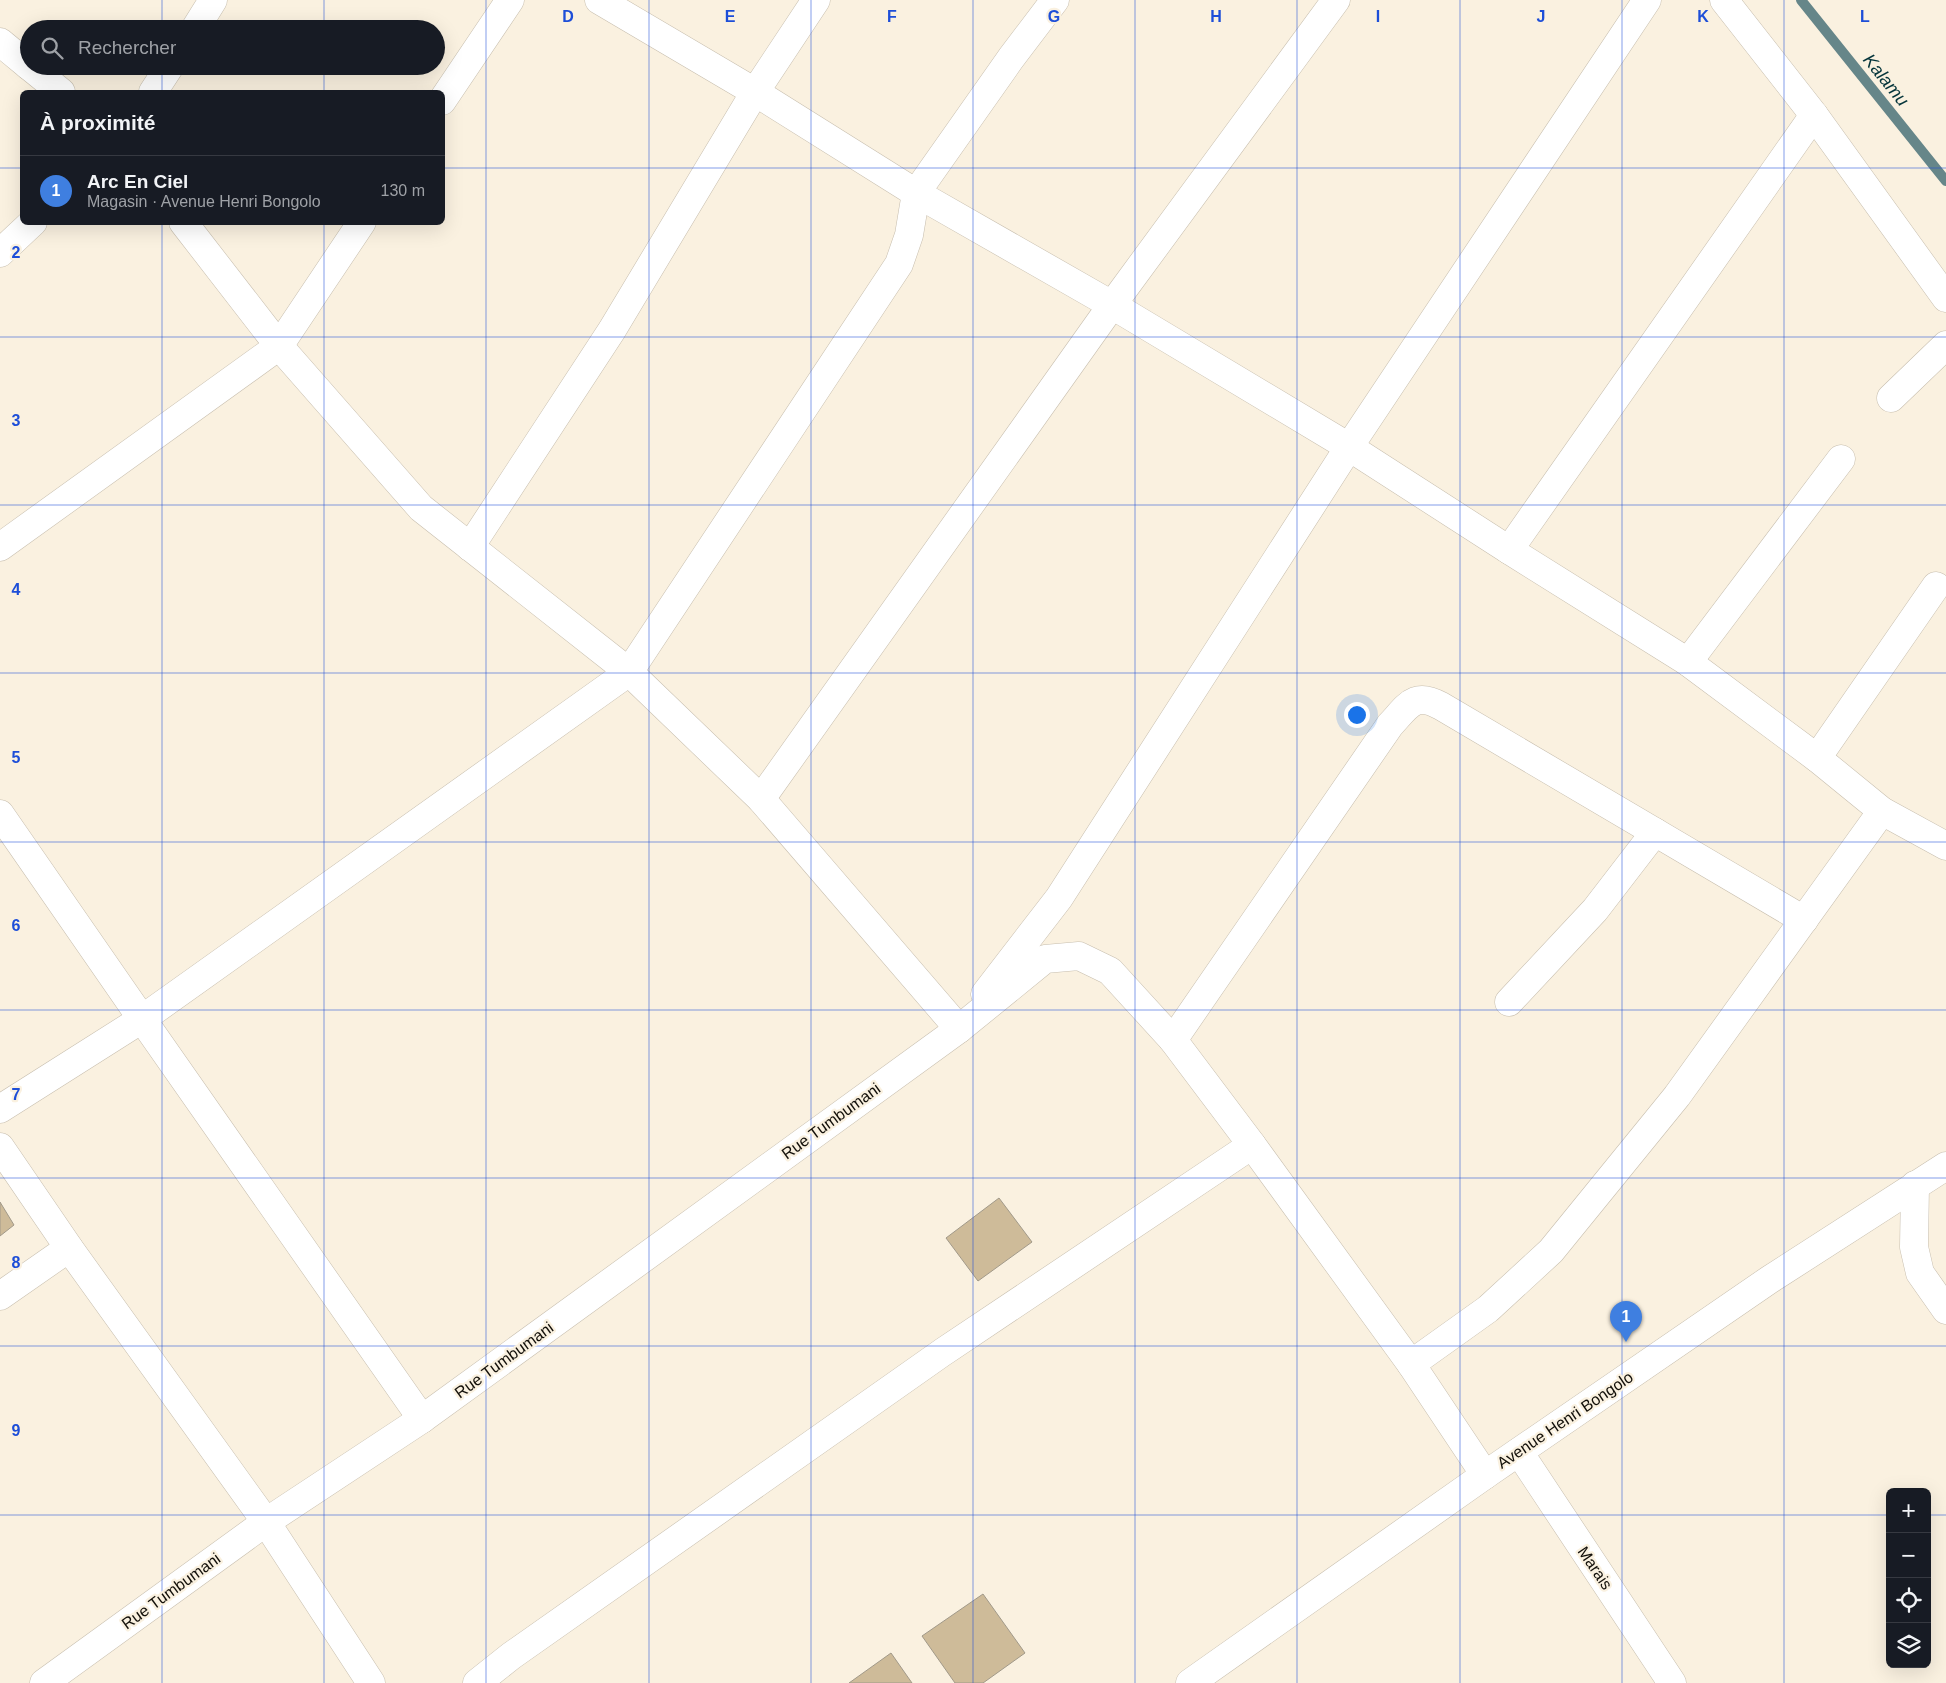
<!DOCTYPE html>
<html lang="fr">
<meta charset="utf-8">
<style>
body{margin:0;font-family:Helvetica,sans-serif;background:#242831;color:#f1f3f6}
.controls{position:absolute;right:15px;bottom:15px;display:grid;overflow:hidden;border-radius:8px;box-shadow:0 5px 20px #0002}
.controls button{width:45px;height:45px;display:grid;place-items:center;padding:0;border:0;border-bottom:1px solid #363941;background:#171b24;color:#f1f3f6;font:25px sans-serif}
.you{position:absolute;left:1356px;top:714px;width:18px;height:18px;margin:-12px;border:4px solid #fff;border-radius:50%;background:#1a73e8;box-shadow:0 0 0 8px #1a73e833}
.badge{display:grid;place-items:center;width:32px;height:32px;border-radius:50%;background:#8c9099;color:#fff;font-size:16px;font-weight:700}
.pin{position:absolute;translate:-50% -41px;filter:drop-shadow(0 1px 2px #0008)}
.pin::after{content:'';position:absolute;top:26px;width:18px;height:15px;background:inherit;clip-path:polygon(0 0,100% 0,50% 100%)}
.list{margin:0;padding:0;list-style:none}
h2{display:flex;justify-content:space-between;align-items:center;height:65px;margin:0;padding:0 20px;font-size:21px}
h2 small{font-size:16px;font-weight:400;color:#9ea1a6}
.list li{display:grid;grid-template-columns:32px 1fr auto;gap:15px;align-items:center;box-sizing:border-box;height:70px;padding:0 20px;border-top:1px solid #363941}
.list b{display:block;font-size:19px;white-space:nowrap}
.list p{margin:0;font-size:16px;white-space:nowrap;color:#9ea1a6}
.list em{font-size:16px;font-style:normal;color:#9ea1a6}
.icon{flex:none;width:28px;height:28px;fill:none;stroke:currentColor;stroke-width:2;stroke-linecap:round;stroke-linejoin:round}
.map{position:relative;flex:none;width:1946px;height:1683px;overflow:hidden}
.search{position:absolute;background:#171b24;box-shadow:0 5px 20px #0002;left:20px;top:20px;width:425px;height:55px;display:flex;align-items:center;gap:12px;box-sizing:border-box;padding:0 18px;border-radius:28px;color:#9ea1a6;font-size:19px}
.panel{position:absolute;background:#171b24;box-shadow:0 5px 20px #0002;left:20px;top:90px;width:425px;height:135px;border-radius:8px}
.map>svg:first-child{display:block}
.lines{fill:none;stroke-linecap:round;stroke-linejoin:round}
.stream{stroke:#668689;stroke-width:10}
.building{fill:#cebb99;stroke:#a19989}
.minor-casing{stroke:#c7beae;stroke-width:29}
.minor{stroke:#fff;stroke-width:28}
.grid{fill:none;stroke:#1d4ed8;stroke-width:1;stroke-opacity:0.55}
.labels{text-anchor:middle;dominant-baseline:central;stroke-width:4.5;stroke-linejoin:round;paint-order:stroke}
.street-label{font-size:16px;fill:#120f09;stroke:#faf1e0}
.water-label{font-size:18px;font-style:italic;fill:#04343a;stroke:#faf1e0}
.grid-label{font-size:16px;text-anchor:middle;font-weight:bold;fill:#1d4ed8;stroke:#faf1e0;stroke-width:4.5;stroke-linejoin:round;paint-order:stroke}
</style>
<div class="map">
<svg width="1946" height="1683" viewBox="0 0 1946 1683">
<rect width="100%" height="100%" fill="#faf1e0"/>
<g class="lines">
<path class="stream" d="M1801,0L1946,181"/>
</g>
<g class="building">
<path d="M999,1198L1032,1242L978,1281L946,1238Z"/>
<path d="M0,1202L14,1225L0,1236Z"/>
<path d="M983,1594L1025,1653L983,1683H955L922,1636Z"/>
<path d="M891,1653L912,1683H849Z"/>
</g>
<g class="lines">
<g class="minor-casing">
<g id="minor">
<path d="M599,0L755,92L916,193L1112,305L1349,447L1509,550L1688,662L1817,758L1882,811L1946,846"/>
<path d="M1724,0L1814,115L1946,298"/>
<path d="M195,29L213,0"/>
<path d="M0,42L29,66"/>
<path d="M29,66L61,92"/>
<path d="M153,92L170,66"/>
<path d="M442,101L510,0"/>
<path d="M183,222L279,346L421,508L629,672L761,799L959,1029"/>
<path d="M0,253L33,222"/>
<path d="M1891,398L1946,345"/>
<path d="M0,547L279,346L362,222"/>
<path d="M470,547L612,330L755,92L816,0"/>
<path d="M1509,550L1814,115"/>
<path d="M1688,662L1841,459"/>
<path d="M1817,758L1936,586"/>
<path d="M761,799L1112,305L1336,0"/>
<path d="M0,814L142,1019L422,1419"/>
<path d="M985,994L1059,898L1349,447L1647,0"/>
<path d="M1509,1002L1595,910L1655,832"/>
<path d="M1173,1040L1390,725C1408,706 1414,691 1441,706L1804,920"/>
<path d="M0,1109L142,1019L629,672L899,264L909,235L916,193L1011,58L1055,0"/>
<path d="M0,1147L69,1248L266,1522L371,1683"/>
<path d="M1915,1185L1914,1247L1920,1273L1946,1310"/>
<path d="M0,1296L69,1248"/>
<path d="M1411,1364L1488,1309L1551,1251L1677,1096L1882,811"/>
<path d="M1519,1452L1672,1683"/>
<path d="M44,1683L266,1522L422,1419L959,1029L1045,959L1079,956L1110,971L1173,1040L1252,1145L1411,1364L1485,1475"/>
<path d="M477,1683L511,1656L943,1352L1252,1145"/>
<path d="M1190,1683L1485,1475L1769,1280L1946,1166"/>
</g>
</g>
<use href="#minor" class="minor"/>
</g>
<path class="grid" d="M162,0V29M324,0V29M486,0V1683M649,0V1683M811,0V1683M973,0V1683M1135,0V1683M1297,0V1683M1460,0V1683M1622,0V1683M1784,0V1683M162,66V92M324,66V92M0,168H22M442,168H1946M162,222V1683M324,222V1683M0,337H1946M0,505H1946M0,673H1946M0,842H1946M0,1010H1946M0,1178H1946M0,1346H1946M0,1515H1890M1927,1515H1946"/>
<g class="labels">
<g class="street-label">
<text transform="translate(831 1121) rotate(-36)">Rue Tumbumani</text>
<text transform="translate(504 1360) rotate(-36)">Rue Tumbumani</text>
<text transform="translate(1565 1420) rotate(-34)">Avenue Henri Bongolo</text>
<text transform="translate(1595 1568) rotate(56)">Marais</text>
<text transform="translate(171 1591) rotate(-36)">Rue Tumbumani</text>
</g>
<g class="water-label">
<text transform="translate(1886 80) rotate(51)">Kalamu</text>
</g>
</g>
<g class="grid-label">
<text x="568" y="22">D</text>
<text x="730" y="22">E</text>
<text x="892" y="22">F</text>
<text x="1054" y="22">G</text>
<text x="1216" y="22">H</text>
<text x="1378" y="22">I</text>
<text x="1541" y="22">J</text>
<text x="1703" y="22">K</text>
<text x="1865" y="22">L</text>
<text x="16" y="258">2</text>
<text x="16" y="426">3</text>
<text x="16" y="595">4</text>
<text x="16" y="763">5</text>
<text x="16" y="931">6</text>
<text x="16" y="1100">7</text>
<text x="16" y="1268">8</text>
<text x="16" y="1436">9</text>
</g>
</svg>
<div class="controls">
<button>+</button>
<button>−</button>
<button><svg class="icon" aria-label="locate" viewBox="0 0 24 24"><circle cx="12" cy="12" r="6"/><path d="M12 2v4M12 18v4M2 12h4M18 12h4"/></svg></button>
<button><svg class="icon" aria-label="layers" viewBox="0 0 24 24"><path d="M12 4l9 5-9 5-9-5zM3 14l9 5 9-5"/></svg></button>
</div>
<div class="you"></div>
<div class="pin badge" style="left:1626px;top:1342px;background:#3f7fe0">1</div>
<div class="search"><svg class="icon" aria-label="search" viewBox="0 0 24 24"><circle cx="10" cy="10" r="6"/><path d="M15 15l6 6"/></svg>Rechercher</div>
<section class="panel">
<h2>À proximité<small></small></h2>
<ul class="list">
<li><span class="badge" style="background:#3f7fe0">1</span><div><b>Arc En Ciel</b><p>Magasin · Avenue Henri Bongolo</p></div><em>130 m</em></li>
</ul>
</section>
</div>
